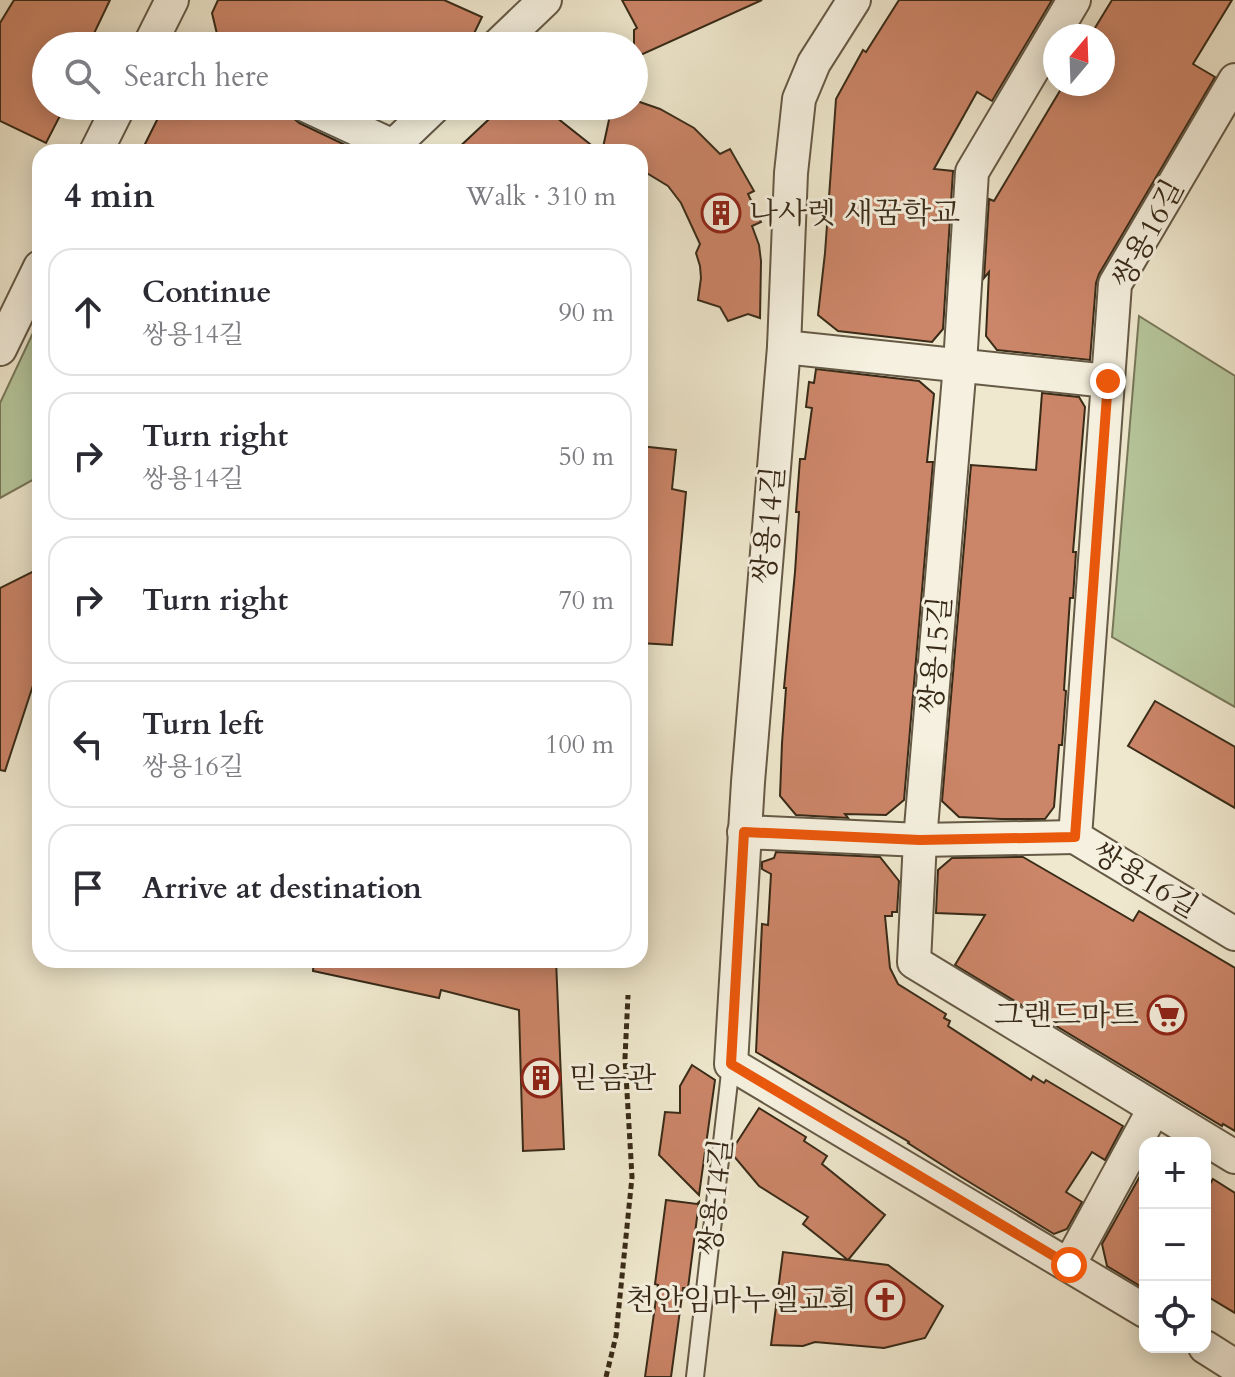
<!DOCTYPE html>
<meta charset="utf-8">
<style>
body{margin:0;font-family:Cardo,"Noto Serif KR",serif;background:#f7f7f7;color:#2b2b33}
.controls{position:absolute;right:24px;bottom:24px;display:grid;overflow:hidden;border-radius:16px;box-shadow:0 4px 20px #0003}
.controls button{width:72px;height:72px;display:grid;place-items:center;padding:0;border:0;border-bottom:2px solid #e1e1e2;background:#fff;color:#2b2b33;font:40px sans-serif}
.compass{position:absolute;left:1043px;top:24px;width:72px;height:72px;border-radius:50%;background:#fff;box-shadow:0 4px 20px #0003;rotate:19deg}
.stop{position:absolute;width:24px;height:24px;margin:-18px;border:6px solid #ea580c;border-radius:50%;background:#fff}
.stop.end{background:#ea580c;border-color:#fff;box-shadow:0 2px 8px #0008}
.list{margin:0;padding:0;list-style:none}
h2{display:flex;justify-content:space-between;align-items:center;height:104px;margin:0;padding:0 32px;font-size:34px}
h2 small{font-size:26px;font-weight:400;color:#7c7c81}
.list li{display:grid;grid-template-columns:52px 1fr auto;gap:24px;align-items:center;box-sizing:border-box;height:128px;margin:0 16px 16px;padding:0 16px;border:2px solid #e1e1e2;border-radius:24px}
.list b{display:block;font-size:30px;white-space:nowrap}
.list p{margin:0;font-size:26px;white-space:nowrap;color:#7c7c81}
.list em{font-size:26px;font-style:normal;color:#7c7c81}
.icon{flex:none;width:44px;height:44px;fill:none;stroke:currentColor;stroke-width:2;stroke-linecap:round;stroke-linejoin:round}
.map{position:relative;flex:none;width:1235px;height:1377px;overflow:hidden}
.search{position:absolute;background:#fff;box-shadow:0 4px 20px #0003;left:32px;top:32px;width:616px;height:88px;display:flex;align-items:center;gap:20px;box-sizing:border-box;padding:0 28px;border-radius:44px;color:#7c7c81;font-size:30px}
.panel{position:absolute;background:#fff;box-shadow:0 4px 20px #0003;left:32px;top:144px;width:616px;height:824px;border-radius:24px}
.map>svg:first-child{display:block}
.green{fill:#b6c69b;stroke:#78785a;stroke-width:2}
.building{fill:#cb8568;stroke:#392b18;stroke-width:2}
.lines{fill:none;stroke-linecap:round;stroke-linejoin:round}
.lane-casing{stroke:#665a46;stroke-width:20}
.street-casing{stroke:#665a46;stroke-width:36}
.path{stroke:#392b18;stroke-width:5;stroke-dasharray:6 4;stroke-linecap:butt}
.lane{stroke:#f5f0df;stroke-width:16}
.street{stroke:#f5f0df;stroke-width:32}
.route{stroke:#ea580c;stroke-width:10}
.labels{text-anchor:middle;dominant-baseline:central;stroke-width:6;stroke-linejoin:round;paint-order:stroke}
.poi-label{font-size:30px;fill:#392b18;stroke:#f5f0df;text-anchor:start}
.street-label{font-size:30px;fill:#392b18;stroke:#f5f0df}
</style>
<div class="map">
<svg width="1235" height="1377" viewBox="0 0 1235 1377">
<rect width="100%" height="100%" fill="#efe8ce"/>
<filter id="stains"><feTurbulence type="fractalNoise" baseFrequency=".0025" numOctaves="4"/><feColorMatrix values="0 0 0 0 .2 0 0 0 0 .09 0 0 0 0 .02 0 0 0 .5 -.17"/></filter>
<radialGradient id="worn" r=".72"><stop offset=".6" stop-color="#630" stop-opacity="0"/><stop offset="1" stop-color="#630" stop-opacity=".3"/></radialGradient>
<g class="green">
<path d="M1139,316L1235,376V707L1112,637Z"/>
<path d="M40,318V476L0,498V403Z"/>
</g>
<g class="building">
<path d="M14,0H110L88,46H46V106H65L46,143L0,121V23Z"/>
<path d="M218,0H444L482,17L468,46H245L217,34L212,13Z"/>
<path d="M622,0H762L634,58V30L637,28Z"/>
<path d="M899,0H1052L992,101L977,92L934,169L953,171L943,329L932,342L838,331L818,315L825,253L836,99L863,50L866,52Z"/>
<path d="M1112,0H1232L1193,64L1215,77L1099,274L1096,283L1090,360L997,350L986,336L989,272L984,278L989,199L994,201L1064,84H1103V36H1090Z"/>
<path d="M634,100L660,109L694,128L720,154L730,149L754,191L748,194L761,222L752,226L759,245L761,261L760,318L748,314L728,321L720,307L698,300L701,278L700,266L696,253L700,244L681,203L668,186L640,169V152H602L612,106H634Z"/>
<path d="M164,106H288L291,116L299,123L360,152H141Z"/>
<path d="M503,106H542L600,152H454Z"/>
<path d="M816,369L919,381L934,394L927,462H933L904,800L886,815L845,814L848,818L796,815L780,796L782,743L786,688H784L795,572L799,512H796L800,459H805L812,408L806,407L809,382L814,383Z"/>
<path d="M1042,393L1079,397L1085,407L1073,552H1076L1073,598H1070L1064,690L1066,691L1062,745H1059L1054,807L1045,819H1001L959,817L942,801L971,465L1036,470Z"/>
<path d="M640,446L676,450L672,489L686,492L672,645L640,643Z"/>
<path d="M40,568V664L5,771L0,770V588Z"/>
<path d="M1155,701L1235,747V808L1128,746Z"/>
<path d="M776,852L880,857L899,881L897,912H892V916H885L890,968L898,984L946,1014L944,1018L950,1021L948,1026L1031,1080L1033,1076L1044,1083L1046,1080L1123,1126L1105,1160L1092,1152L1066,1192L1082,1202L1067,1229L1054,1234L961,1177L908,1143L909,1142L756,1052L762,924L768,925L771,874L762,869V862L774,858Z"/>
<path d="M1023,857L1133,921L1139,911L1235,968V1131L1223,1124L1222,1126L955,965L985,915L936,913L938,870L952,858Z"/>
<path d="M314,960H556L564,1149L523,1151L519,1010L441,990L439,998L313,971Z"/>
<path d="M692,1065L715,1080L699,1195L659,1155L665,1112L680,1113V1086Z"/>
<path d="M759,1108L806,1137L804,1141L827,1156L822,1164L885,1215L848,1260L888,1265L943,1306L925,1338L884,1348L815,1342L803,1346L771,1345L783,1252L848,1260L803,1224L808,1217L759,1186L732,1154V1150Z"/>
<path d="M1145,1167V1289L1107,1266L1102,1244Z"/>
<path d="M1213,1179L1235,1193V1313L1205,1295V1192Z"/>
<path d="M666,1200L697,1204L699,1202L688,1288H683L671,1377H645L658,1285L655,1284Z"/>
</g>
<g class="lines">
<g class="lane-casing">
<path id="lane" d="M695,1377L731,1064"/>
</g>
<g class="street-casing">
<g id="street">
<path d="M854,0L814,63L799,99L791,173L784,347L748,782L731,1064L1145,1311"/>
<path d="M1074,0L972,172L960,364L920,840L914,962L1235,1157"/>
<path d="M149,46L172,0"/>
<path d="M497,46L545,0"/>
<path d="M1235,80L1115,284L1075,837L1235,934"/>
<path d="M307,106L393,146"/>
<path d="M96,152L119,106"/>
<path d="M387,152L435,106"/>
<path d="M784,347L1108,381"/>
<path d="M0,349L40,267"/>
<path d="M744,832L920,840L1075,837"/>
<path d="M1069,1265L1154,1109"/>
<path d="M1205,1347L1235,1366"/>
</g>
</g>
<path class="path" d="M606,1377L616,1336L632,1177L625,1058L628,995"/>
<use href="#lane" class="lane"/>
<use href="#street" class="street"/>
</g>
<g class="lines">
<path class="route" d="M1069,1265L731,1064L744,832L920,840L1075,837L1108,381"/>
</g>
<defs>
<g id="building-ring" transform="scale(2)"><circle r="9.5" fill="#f5f0df" stroke="#8f2418" stroke-width="1.5"/><path d="M-4-6H4V6H1V3H-1V6H-4ZM-2.5-4.3h1.7v1.8h-1.7ZM.8-4.3h1.7v1.8H.8ZM-2.5-1h1.7V.8h-1.7ZM.8-1h1.7V.8H.8Z" fill="#8f2418"/></g>
<g id="supermarket-ring" transform="scale(2)"><circle r="9.5" fill="#f5f0df" stroke="#8f2418" stroke-width="1.5"/><path d="M-6-5.5h2.5l.6 2H6L4.5 2H-2.5L-4.4-4H-6ZM-1.5 3.2a1.3 1.3 0 1 0 .1 0ZM3 3.2a1.3 1.3 0 1 0 .1 0Z" fill="#8f2418"/></g>
<g id="church-ring" transform="scale(2)"><circle r="9.5" fill="#f5f0df" stroke="#8f2418" stroke-width="1.5"/><path d="M-1.2-6h2.4v3.5h3.3v2.4h-3.3V6h-2.4V-.1h-3.3v-2.4h3.3Z" fill="#8f2418"/></g>
</defs>
<g fill-rule="evenodd">
<use href="#building-ring" x="721" y="213"/>
<use href="#supermarket-ring" x="1167" y="1015"/>
<use href="#building-ring" x="541" y="1078"/>
<use href="#church-ring" x="885" y="1300"/>
</g>
<g class="labels">
<g class="poi-label">
<text x="749" y="213">나사렛 새꿈학교</text>
<text x="1139" y="1015" text-anchor="end">그랜드마트</text>
<text x="569" y="1078">믿음관</text>
<text x="857" y="1300" text-anchor="end">천안임마누엘교회</text>
</g>
<g class="street-label">
<text transform="translate(1148 234) rotate(-62)">쌍용16길</text>
<text transform="translate(769 525) rotate(-85)">쌍용14길</text>
<text transform="translate(936 655) rotate(-85)">쌍용15길</text>
<text transform="translate(1145 880) rotate(31)">쌍용16길</text>
<text transform="translate(716 1197) rotate(-84)">쌍용14길</text>
</g>
</g>
<rect width="100%" height="100%" filter="url(#stains)"/>
<rect width="100%" height="100%" fill="url(#worn)"/>
</svg>
<div class="controls">
<button>+</button>
<button>−</button>
<button><svg class="icon" aria-label="locate" viewBox="0 0 24 24"><circle cx="12" cy="12" r="6"/><path d="M12 2v4M12 18v4M2 12h4M18 12h4"/></svg></button>
</div>
<svg class="compass" viewBox="-18 -18 36 36"><path d="M0-13l5 13h-10z" fill="#e53935"/><path d="M0 13l5-13h-10z" fill="#7c7c81"/></svg>
<div class="stop" style="left:1069px;top:1265px"></div>
<div class="stop end" style="left:1108px;top:381px"></div>
<div class="search"><svg class="icon" aria-label="search" viewBox="0 0 24 24"><circle cx="10" cy="10" r="6"/><path d="M15 15l6 6"/></svg>Search here</div>
<section class="panel">
<h2>4 min<small>Walk · 310 m</small></h2>
<ul class="list">
<li><svg class="icon" aria-label="ahead" viewBox="0 0 24 24"><path d="M12 20V5M6 11l6-6 6 6"/></svg><div><b>Continue</b><p>쌍용14길</p></div><em>90 m</em></li>
<li><svg class="icon" aria-label="right" viewBox="0 0 24 24"><path d="M7 20v-9h11M14 6l5 5-5 5"/></svg><div><b>Turn right</b><p>쌍용14길</p></div><em>50 m</em></li>
<li><svg class="icon" aria-label="right" viewBox="0 0 24 24"><path d="M7 20v-9h11M14 6l5 5-5 5"/></svg><div><b>Turn right</b></div><em>70 m</em></li>
<li><svg class="icon" aria-label="left" viewBox="0 0 24 24"><path d="M17 20v-9H6M10 6l-5 5 5 5"/></svg><div><b>Turn left</b><p>쌍용16길</p></div><em>100 m</em></li>
<li><svg class="icon" aria-label="arrive" viewBox="0 0 24 24"><path d="M6 21V4h12l-3 4 3 4H6"/></svg><div><b>Arrive at destination</b></div></li>
</ul>
</section>
</div>
